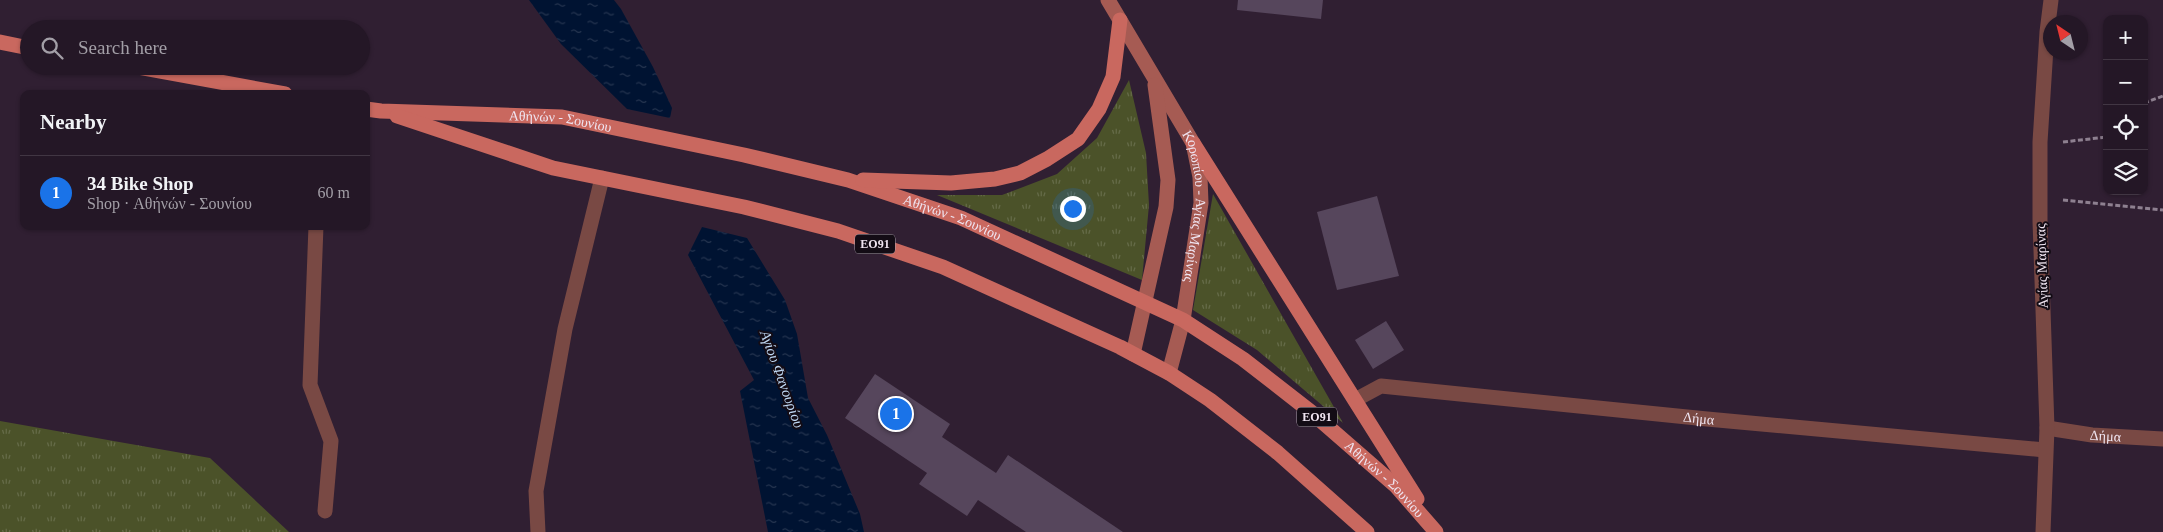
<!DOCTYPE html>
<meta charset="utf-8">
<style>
body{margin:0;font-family:"Times New Roman",serif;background:#2c202e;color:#f1f3f6}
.controls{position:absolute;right:15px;top:15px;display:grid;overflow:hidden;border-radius:10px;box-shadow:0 1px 4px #0004}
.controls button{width:45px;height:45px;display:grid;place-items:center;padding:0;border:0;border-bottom:1px solid #413643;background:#241726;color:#f1f3f6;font:25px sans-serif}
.compass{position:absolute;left:2043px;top:15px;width:45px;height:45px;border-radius:50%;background:#241726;box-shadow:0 1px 4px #0004;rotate:325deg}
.you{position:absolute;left:1072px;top:208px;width:18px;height:18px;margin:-12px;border:4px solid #fff;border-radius:50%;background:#1a73e8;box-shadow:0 0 0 8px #1a73e833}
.badge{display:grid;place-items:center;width:32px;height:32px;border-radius:50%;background:#1a73e8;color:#fff;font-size:16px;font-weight:700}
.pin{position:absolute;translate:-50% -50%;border:2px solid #fff;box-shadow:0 1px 5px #0006}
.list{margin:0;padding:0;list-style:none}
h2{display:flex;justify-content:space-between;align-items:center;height:65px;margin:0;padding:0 20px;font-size:21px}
h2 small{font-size:16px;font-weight:400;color:#a39fa7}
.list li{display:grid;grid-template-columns:32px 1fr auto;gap:15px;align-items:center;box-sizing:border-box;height:75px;padding:0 20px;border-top:1px solid #413643}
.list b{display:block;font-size:19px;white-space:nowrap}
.list p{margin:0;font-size:16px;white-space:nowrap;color:#a39fa7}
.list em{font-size:16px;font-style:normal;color:#a39fa7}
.icon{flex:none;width:28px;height:28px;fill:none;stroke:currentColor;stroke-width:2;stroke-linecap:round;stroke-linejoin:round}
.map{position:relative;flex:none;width:2163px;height:532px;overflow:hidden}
.search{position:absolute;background:#241726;box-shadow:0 1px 4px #0004;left:20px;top:20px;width:350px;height:55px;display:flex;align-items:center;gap:12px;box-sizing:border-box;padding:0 18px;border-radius:28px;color:#a39fa7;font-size:19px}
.panel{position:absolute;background:#241726;box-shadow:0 1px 4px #0004;left:20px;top:90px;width:350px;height:140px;border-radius:10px}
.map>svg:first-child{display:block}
.grass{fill:url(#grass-tufts)}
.water{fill:url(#water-ripples)}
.building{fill:#56465c}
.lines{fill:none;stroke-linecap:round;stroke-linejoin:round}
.path{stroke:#8e8090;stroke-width:3;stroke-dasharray:5 2.5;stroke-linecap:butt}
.service{stroke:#794944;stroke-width:15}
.minor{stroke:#794944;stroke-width:15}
.secondary{stroke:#a65b53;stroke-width:15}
.primary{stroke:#c9685f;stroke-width:15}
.labels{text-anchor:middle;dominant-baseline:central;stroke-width:4;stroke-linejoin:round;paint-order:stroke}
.shield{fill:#130c15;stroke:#ada3ae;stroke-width:1}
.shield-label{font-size:12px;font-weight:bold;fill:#efe4f0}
.street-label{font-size:14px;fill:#efe4f0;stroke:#130c15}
.water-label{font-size:15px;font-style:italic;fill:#bfd7f3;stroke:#130c15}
</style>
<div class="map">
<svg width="2163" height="532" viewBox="0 0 2163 532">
<defs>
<pattern id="grass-tufts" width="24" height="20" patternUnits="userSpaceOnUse" patternTransform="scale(1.25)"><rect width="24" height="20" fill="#4b5229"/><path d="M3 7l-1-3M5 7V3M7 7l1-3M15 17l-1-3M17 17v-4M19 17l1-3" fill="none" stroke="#656b48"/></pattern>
<pattern id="water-ripples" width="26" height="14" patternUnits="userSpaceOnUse" patternTransform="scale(1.25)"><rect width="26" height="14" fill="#001332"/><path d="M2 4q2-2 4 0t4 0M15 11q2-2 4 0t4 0" fill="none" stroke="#263550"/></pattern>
</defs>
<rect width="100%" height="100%" fill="#301f32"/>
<g class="grass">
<path d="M1129,80L1146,153L1149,205L1142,280L937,195H1002L1057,174L1097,138Z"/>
<path d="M1213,194L1343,423L1257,350L1193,310Z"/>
<path d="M0,421L210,458L289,532H0Z"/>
</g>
<g class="water">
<path d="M529,0H614L621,9L653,67L672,108L670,118L627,109L561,44Z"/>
<path d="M702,227L747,238L785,300L797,334L808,398L827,435L845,478L860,514L864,532H768L740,391L754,380L688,255Z"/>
</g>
<g class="building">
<path d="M1238,0H1323L1321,19L1237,10Z"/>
<path d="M1377,196L1399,276L1337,290L1317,212Z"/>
<path d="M1386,321L1404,350L1373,369L1355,340Z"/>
<path d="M875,374L950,424L942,437L996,473L1008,455L1123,532H1026L978,500L967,516L919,484L927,473L845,418Z"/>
</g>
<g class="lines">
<g class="path">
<path d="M2144,103L2163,96"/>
<path d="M2063,142L2107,137"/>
<path d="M2063,200L2163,210"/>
</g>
<g class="service">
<path d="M316,226L310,385L331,441L325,511"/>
<path d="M538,532L536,491L565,329L602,178"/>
</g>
<g class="minor">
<path id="s1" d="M1355,400L1381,386L1707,419L2045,450"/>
<path id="s2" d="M2047,428L2092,435L2163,439"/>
<path d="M2043,532L2047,428L2040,221V142L2047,32L2051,0"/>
</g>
<g class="secondary">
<path id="s3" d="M1108,0L1193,143L1200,177L1201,203L1183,320L1169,373"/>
<path d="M1133,354L1166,207L1168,180L1155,85"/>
</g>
<g class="primary">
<path d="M0,42L29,48"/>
<path d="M133,66L285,94"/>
<path id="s4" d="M366,109L381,111L562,117L744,155L848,180L961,218L1183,320L1243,359L1311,412L1396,486L1436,532"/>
<path d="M397,116L553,168L744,207L838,231L943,267L1120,347L1169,373L1210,400L1278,453L1367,532"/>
<path d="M1193,143L1417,499"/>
<path d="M863,180L951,183L995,179L1020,173L1047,159L1078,139L1099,109L1113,77L1120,20"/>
</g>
</g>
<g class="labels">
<g class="shield">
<rect x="855" y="234.5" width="40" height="19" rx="4"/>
<rect x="1297" y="407.5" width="40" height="19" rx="4"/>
</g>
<g class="shield-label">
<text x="875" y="244">ΕΟ91</text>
<text x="1317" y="417">ΕΟ91</text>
</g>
<g class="street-label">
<text stroke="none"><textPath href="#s4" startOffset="195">Αθήνών - Σουνίου</textPath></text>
<text stroke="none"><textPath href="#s3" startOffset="230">Κορωπίου - Αγίας Μαρίνας</textPath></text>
<text stroke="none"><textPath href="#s4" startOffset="600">Αθήνών - Σουνίου</textPath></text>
<text transform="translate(2042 266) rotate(-92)">Αγίας Μαρίνας</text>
<text stroke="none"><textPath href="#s1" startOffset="349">Δήμα</textPath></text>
<text stroke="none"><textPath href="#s2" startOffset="59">Δήμα</textPath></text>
<text stroke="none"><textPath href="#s4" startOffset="1110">Αθήνών - Σουνίου</textPath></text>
</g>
<g class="water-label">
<text transform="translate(782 379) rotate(70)">Αγίου Φανουρίου</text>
</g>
</g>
</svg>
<div class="controls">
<button>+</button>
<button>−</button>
<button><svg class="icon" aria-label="locate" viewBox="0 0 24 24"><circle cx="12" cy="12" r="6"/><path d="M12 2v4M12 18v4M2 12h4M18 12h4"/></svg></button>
<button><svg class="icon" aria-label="layers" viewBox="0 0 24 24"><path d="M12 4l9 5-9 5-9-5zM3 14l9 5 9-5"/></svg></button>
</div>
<svg class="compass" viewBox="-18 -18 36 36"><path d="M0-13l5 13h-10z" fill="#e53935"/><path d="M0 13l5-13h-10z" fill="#a39fa7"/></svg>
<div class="you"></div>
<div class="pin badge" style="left:896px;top:414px">1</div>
<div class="search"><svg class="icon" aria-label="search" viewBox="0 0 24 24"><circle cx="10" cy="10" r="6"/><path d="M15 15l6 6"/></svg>Search here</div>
<section class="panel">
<h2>Nearby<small></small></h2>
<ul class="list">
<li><span class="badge">1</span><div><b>34 Bike Shop</b><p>Shop · Αθήνών - Σουνίου</p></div><em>60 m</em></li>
</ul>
</section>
</div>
